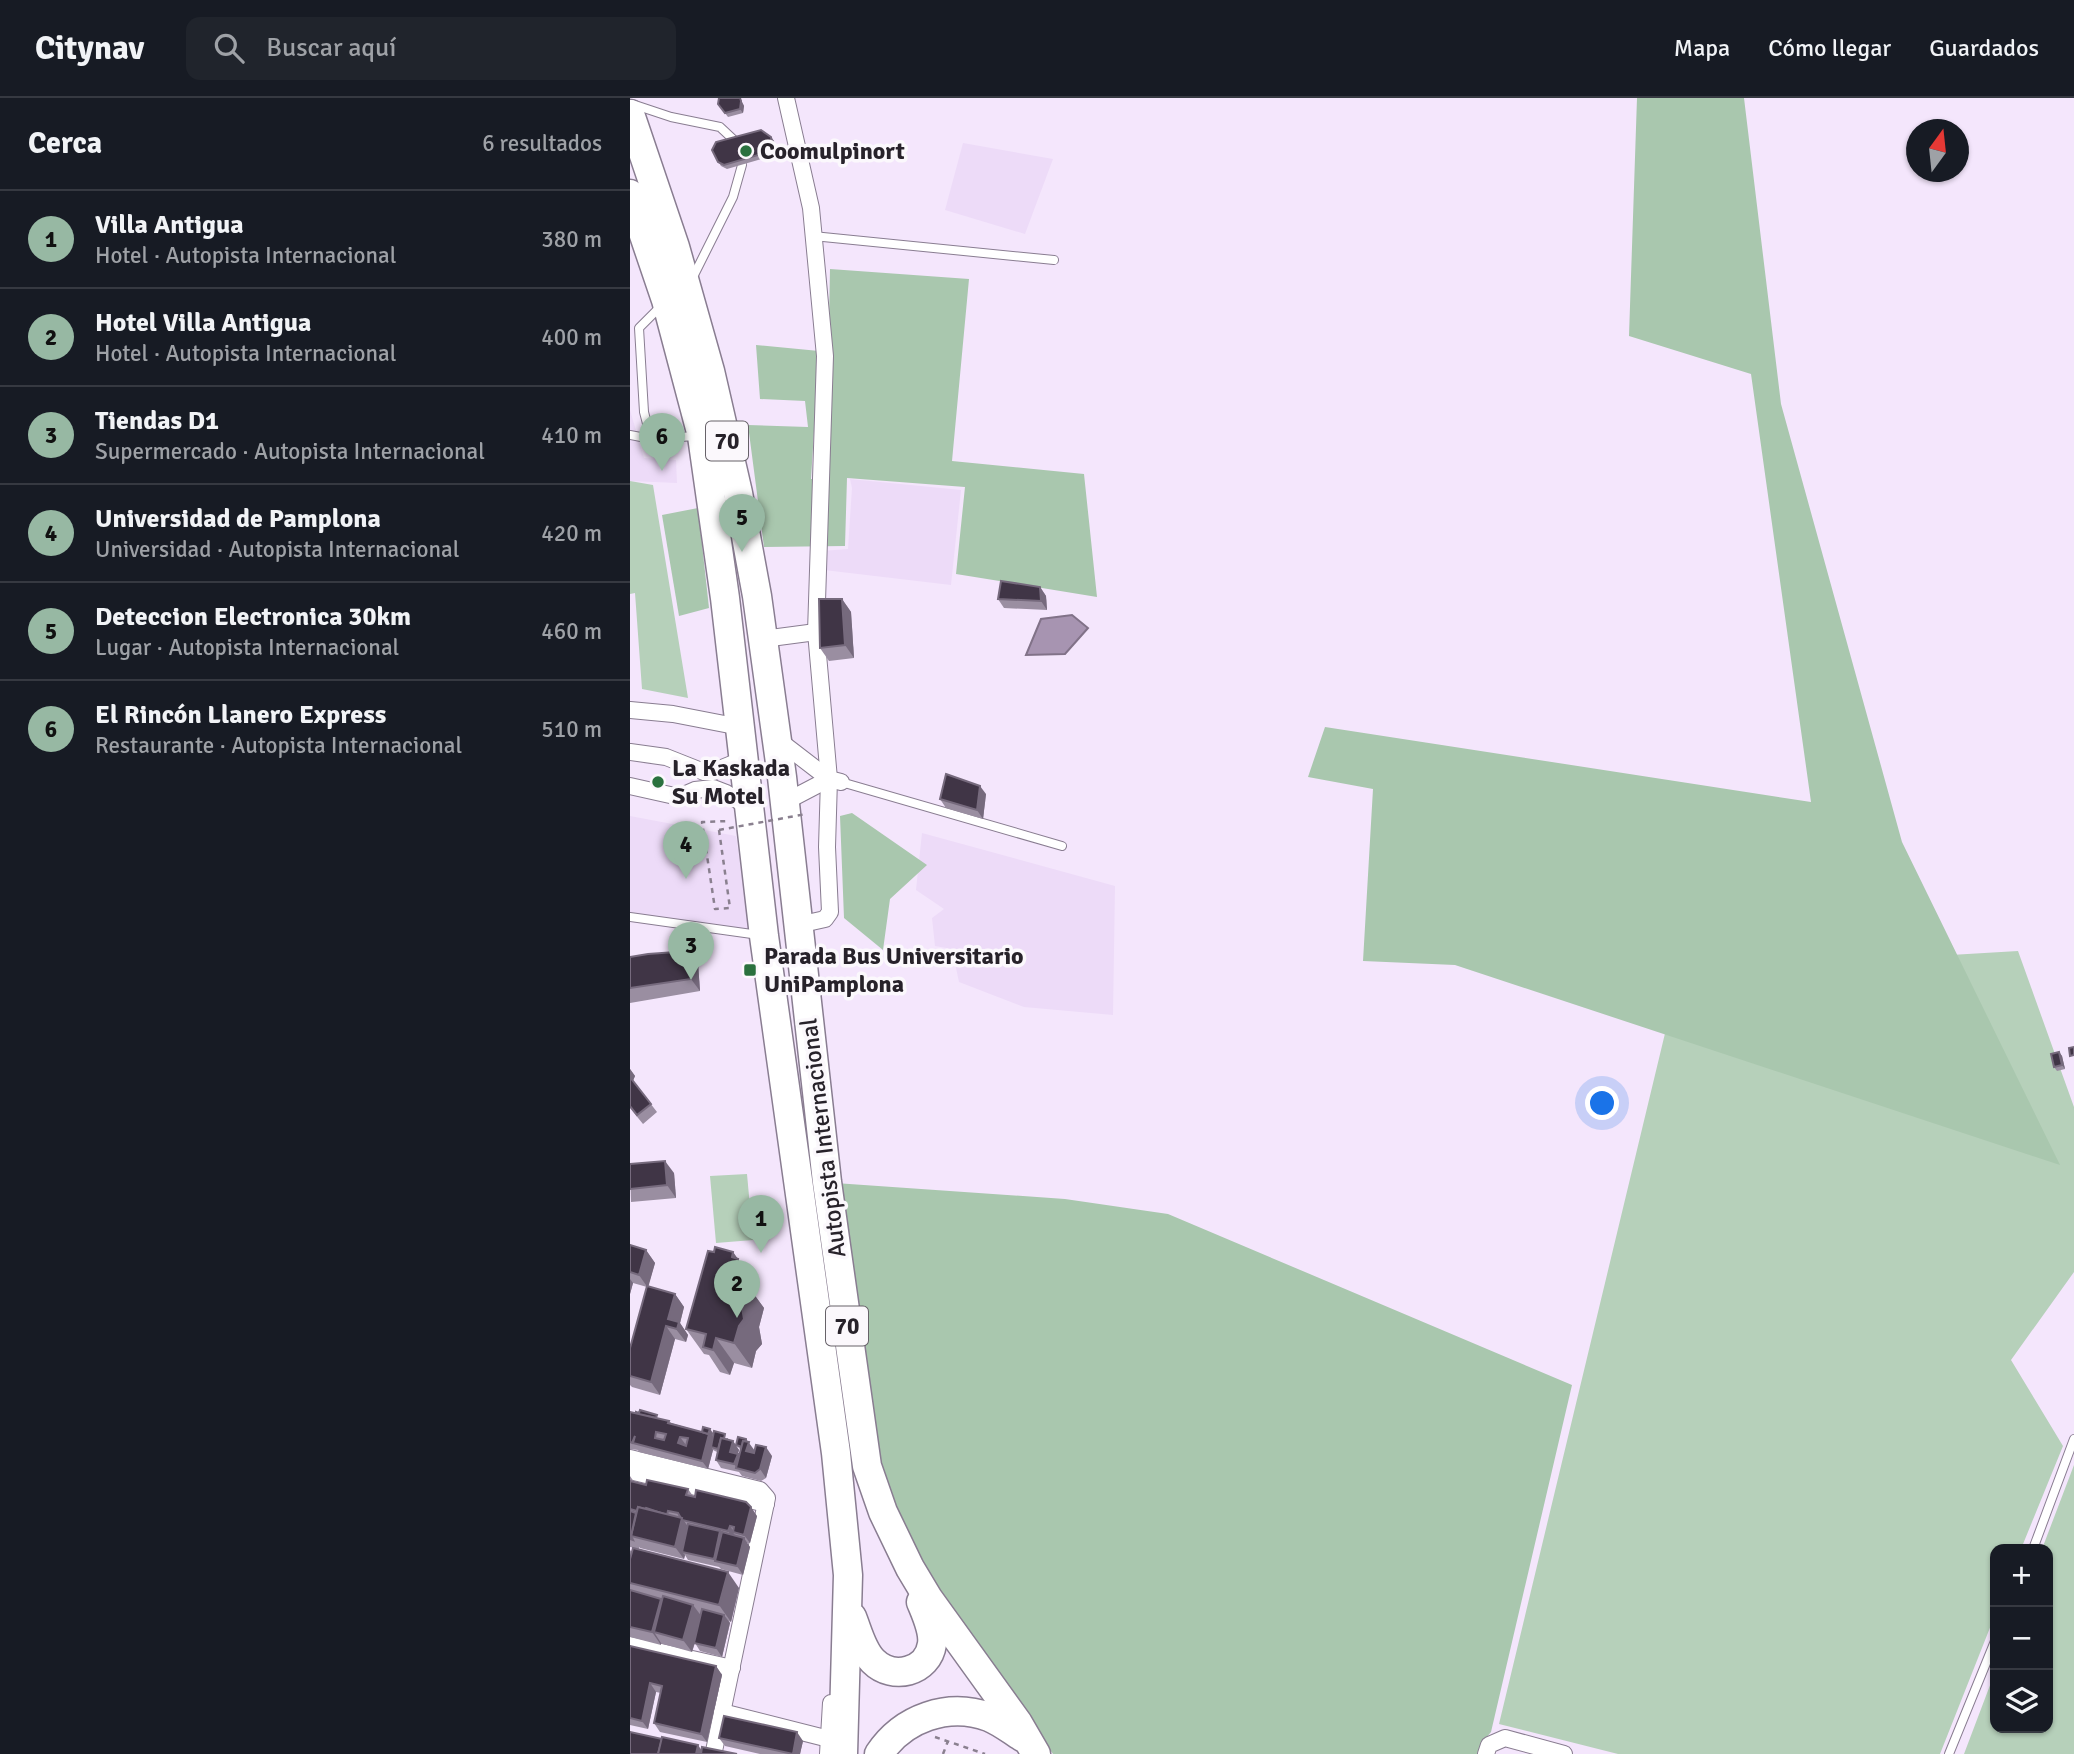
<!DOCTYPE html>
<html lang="es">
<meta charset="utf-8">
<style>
body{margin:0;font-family:Signika,sans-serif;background:#20242c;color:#f1f3f6}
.controls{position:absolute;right:21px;bottom:21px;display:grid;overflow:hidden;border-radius:14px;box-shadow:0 2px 5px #0004}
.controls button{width:63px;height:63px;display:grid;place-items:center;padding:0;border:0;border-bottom:2px solid #363941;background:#171b24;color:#f1f3f6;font:35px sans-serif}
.compass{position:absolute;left:1276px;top:21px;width:63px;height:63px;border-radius:50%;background:#171b24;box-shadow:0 2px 5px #0004;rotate:15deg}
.you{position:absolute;left:973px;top:1006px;width:24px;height:24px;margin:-18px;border:5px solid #fff;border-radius:50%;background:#1a73e8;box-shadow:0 0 0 10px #1a73e833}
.badge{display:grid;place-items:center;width:46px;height:46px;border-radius:50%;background:#97b8a3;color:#111;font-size:23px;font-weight:700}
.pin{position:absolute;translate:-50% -58px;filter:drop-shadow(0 2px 4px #0008)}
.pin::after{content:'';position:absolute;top:37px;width:24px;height:21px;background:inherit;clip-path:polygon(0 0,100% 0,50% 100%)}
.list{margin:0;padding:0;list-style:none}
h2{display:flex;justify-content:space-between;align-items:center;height:91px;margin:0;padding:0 28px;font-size:30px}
h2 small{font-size:23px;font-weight:400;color:#9ea1a6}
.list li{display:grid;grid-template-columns:46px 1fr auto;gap:21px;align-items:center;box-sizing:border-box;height:98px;padding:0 28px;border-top:2px solid #363941}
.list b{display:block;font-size:26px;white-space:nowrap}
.list p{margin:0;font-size:23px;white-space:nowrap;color:#9ea1a6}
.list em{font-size:23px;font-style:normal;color:#9ea1a6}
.icon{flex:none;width:38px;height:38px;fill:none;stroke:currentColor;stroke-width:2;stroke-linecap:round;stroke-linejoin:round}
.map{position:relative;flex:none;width:1444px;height:1656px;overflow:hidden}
header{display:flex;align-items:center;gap:42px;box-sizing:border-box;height:98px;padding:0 35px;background:#171b24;border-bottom:2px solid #363941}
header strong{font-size:33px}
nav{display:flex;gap:38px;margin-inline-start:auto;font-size:24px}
.search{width:490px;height:63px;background:#20242c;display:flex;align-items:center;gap:18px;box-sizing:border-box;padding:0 24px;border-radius:14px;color:#9ea1a6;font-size:26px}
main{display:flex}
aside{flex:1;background:#171b24}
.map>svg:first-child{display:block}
.built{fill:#eddbf8}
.green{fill:#b6d0ba}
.forest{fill:#a9c7ae}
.water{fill:#a794b1;stroke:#817288;stroke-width:2}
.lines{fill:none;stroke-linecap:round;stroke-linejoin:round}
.service-casing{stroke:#897d91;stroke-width:10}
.minor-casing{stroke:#897d91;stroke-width:18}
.trunk-casing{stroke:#897d91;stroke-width:31}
.path{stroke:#8a808f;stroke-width:2.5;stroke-dasharray:5 5;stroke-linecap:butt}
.service{stroke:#fff;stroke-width:8}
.minor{stroke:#fff;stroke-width:16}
.trunk{stroke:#fff;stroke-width:28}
.path-bridge{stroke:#8a808f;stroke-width:2.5;stroke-dasharray:5 5;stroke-linecap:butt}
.wall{fill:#9a8ea1}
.shaded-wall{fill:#766a7d}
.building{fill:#403546;stroke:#766a7d;stroke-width:2;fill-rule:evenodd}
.poi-dot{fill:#2a713e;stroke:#fbf8fc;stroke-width:2.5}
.labels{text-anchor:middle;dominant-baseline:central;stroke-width:7;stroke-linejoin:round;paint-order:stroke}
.shield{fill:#fbf8fc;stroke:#676269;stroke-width:2}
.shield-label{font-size:23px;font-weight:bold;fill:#27222a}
.poi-label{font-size:24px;font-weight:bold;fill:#27222a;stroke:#fbf8fc;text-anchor:start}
.street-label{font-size:24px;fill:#27222a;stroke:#fbf8fc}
</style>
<header>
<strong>Citynav</strong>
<div class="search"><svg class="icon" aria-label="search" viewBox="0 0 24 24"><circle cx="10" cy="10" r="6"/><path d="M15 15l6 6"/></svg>Buscar aquí</div>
<nav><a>Mapa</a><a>Cómo llegar</a><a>Guardados</a></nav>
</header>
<main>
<aside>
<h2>Cerca<small>6 resultados</small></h2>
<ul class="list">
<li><span class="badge">1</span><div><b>Villa Antigua</b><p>Hotel · Autopista Internacional</p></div><em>380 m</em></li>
<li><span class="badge">2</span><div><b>Hotel Villa Antigua</b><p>Hotel · Autopista Internacional</p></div><em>400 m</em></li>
<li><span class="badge">3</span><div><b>Tiendas D1</b><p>Supermercado · Autopista Internacional</p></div><em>410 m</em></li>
<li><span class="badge">4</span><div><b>Universidad de Pamplona</b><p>Universidad · Autopista Internacional</p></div><em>420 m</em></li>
<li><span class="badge">5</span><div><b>Deteccion Electronica 30km</b><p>Lugar · Autopista Internacional</p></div><em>460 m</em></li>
<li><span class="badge">6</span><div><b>El Rincón Llanero Express</b><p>Restaurante · Autopista Internacional</p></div><em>510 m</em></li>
</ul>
</aside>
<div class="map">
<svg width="1444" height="1656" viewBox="0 0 1444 1656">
<rect width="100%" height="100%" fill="#f4e6fc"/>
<g class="built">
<path d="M333,45L423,61L395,136L315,112Z"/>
<path d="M0,312L14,360L46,362L47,385L0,383Z"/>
<path d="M220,381L331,392L321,487L194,472L192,453L218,451L222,390Z"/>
<path d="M0,718L106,738L121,840L0,824Z"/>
<path d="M292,735L485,788L483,917L394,909L329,884L322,851L305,848L302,820L314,811L286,792Z"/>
</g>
<g class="green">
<path d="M0,383L23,387L58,600L12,591L5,495L0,496Z"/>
<path d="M1388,853L1444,1009V1174L1381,1262L1433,1348L1391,1451H1365V1517L1310,1656H988L869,1626L1050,873Z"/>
<path d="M117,1076L123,1142L86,1145L80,1078Z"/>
<path d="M1444,1367V1656H1334L1365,1574V1630H1418V1451H1412Z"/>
</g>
<g class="forest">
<path d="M1007,0H1114L1151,306L1272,744L1430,1067L825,867L733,863L743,691L678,679L695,629L1181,704L1121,276L999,238Z"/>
<path d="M200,171L339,181L322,363L454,376L467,499L326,476L335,389L217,380L215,448L134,449L118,327L178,329L175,303L130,301L126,247L189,253L181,381L196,380Z"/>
<path d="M68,410L79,510L49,518L32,417Z"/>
<path d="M222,715L297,767L260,801L253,852L214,820L210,718Z"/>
<path d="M205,1085L435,1101L538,1116L942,1287L861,1634L851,1646L847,1656H423L306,1496L260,1412L240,1331Z"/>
</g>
<path class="water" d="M442,517L458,530L435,556L396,557L411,521Z"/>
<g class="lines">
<g class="service-casing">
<g id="service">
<path d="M2,6L41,19L90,29L106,44"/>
<path d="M183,138L424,162"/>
<path d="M62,181L103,99L112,67"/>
<path d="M30,209L9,230L14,314L21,341L65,338"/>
<path d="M0,337L21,341"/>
<path d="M211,684L432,748"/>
<path d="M0,819L129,837"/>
<path d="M1403,1451L1444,1341"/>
<path d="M1319,1656L1365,1543"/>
</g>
</g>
<g class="minor-casing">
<g id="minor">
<path d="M156,0L181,110L195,258L186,534L199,681L197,749L200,814L195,821L168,827"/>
<path d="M133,541L186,534"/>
<path d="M0,612L43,616L110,629"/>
<path d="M147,641L199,681L211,684"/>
<path d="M0,654L36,659L74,674H82L114,661"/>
<path d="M0,688L49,699L65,692L83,690L96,695L120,710"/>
<path d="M155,704L199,681"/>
<path d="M0,1360L130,1392L137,1400L84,1653"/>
<path d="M0,1373L136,1406"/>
<path d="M0,1547L102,1570"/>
<path d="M92,1614L199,1641"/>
<path d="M198,1656L201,1605"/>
<path d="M856,1656L859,1647L875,1640L934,1656"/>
</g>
</g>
<g class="trunk-casing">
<g id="trunk">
<path d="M0,16L45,149L80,273L108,395L127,498L152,679L197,1084L237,1368L253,1414L280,1470L298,1500L388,1625L406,1656"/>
<path d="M0,96L36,202L72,338L95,500L134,838L206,1355L218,1477L213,1656"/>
<path d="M222,1519C228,1534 232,1552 243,1563C263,1583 298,1574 302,1546C304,1533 296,1516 291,1504"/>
<path d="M249,1656C273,1620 318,1604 359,1619C371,1624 381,1632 392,1639"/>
</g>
</g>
<g class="path">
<path d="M89,732L100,810L85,811L72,724L100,723"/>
<path d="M305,1639L355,1656"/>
<path d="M313,1656L318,1643"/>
</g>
<use href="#service" class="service"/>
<use href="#minor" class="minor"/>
<use href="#trunk" class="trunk"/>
<path class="path-bridge" d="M89,732L176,716"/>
</g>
<g class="wall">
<path d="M110,0L114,8L113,15L98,19L88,6Z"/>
<path d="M141,39L144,43L145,50L144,56L138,59L97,71L91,68L84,57Z"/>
<path d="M410,489L416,498L417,512L374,510L368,501Z"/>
<path d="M212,501L221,514L224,560L199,563L190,550Z"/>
<path d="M356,696L353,721L316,710L310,701Z"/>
<path d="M0,859L68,865L70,893L0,905Z"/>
<path d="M1429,954L1432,958L1435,971L1427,973L1424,969Z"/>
<path d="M0,971L5,978L3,983L27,1014L13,1026L0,1010Z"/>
<path d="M0,1066L44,1075L46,1100L1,1104Z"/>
<path d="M0,1147L16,1152L25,1165L18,1188L45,1196L54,1209L50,1225L58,1237L56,1244L45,1241L30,1297L2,1289L0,1287V1250L17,1189L3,1185L0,1196Z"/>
<path d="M103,1154L125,1186L123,1195L134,1210L129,1229L132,1246L126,1253L122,1270L104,1265L100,1277L90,1274L79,1257L74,1256L56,1231Z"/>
<path d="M0,1314L39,1323L41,1325L72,1334L83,1335L82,1339L83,1341L98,1340V1342L103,1343L109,1352L108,1356L109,1357L111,1352L106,1347L116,1341L124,1353L142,1358L136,1380L131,1383L112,1378L109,1374L91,1370L86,1362L87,1354L83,1352L78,1371L9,1354L8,1352L0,1351Z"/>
<path d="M0,1378L4,1384L16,1387L58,1391L63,1398L127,1418L120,1445H117L120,1449L113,1477L91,1471L89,1469L58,1462L55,1457L54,1461L10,1450L9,1449V1451L0,1449Z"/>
<path d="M0,1452L2,1454L109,1490L101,1524L99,1523L100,1525L92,1559L70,1553L65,1545L62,1554L33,1546L31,1545V1547L0,1539Z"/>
<path d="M0,1548L86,1568L92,1577L77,1644L30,1634L24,1625L31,1595L26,1594L18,1631L0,1627Z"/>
<path d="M89,1640L173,1643L170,1656H130L95,1648Z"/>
</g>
<g class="shaded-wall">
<path d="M110,0L114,8L113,15L110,11Z"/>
<path d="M141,39L144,43L145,50L144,56L141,52Z"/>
<path d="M410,489L416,498L417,512L411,503Z"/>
<path d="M212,501L221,514L224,560L215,547Z"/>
<path d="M350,688L356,696L353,721L347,712Z"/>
<path d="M59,853L68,865L70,893L61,881Z"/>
<path d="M1429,954L1432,958L1435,971L1432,967Z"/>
<path d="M0,971L5,978L0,989Z"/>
<path d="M35,1063L44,1075L46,1100L37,1087Z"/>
<path d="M16,1152L25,1165L18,1190L9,1177Z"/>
<path d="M103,1154L125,1186L123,1195L134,1210L129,1229L132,1246L126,1253L122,1270L104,1245L102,1181V1159Z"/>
<path d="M0,1181L3,1185L0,1196Z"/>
<path d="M45,1196L54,1209L50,1225L58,1237L56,1244L38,1221Z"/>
<path d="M36,1228L45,1241L30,1297L21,1284Z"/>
<path d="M86,1240L104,1265L100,1277L83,1252Z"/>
<path d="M80,1331L83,1335L82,1339L85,1344L81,1349L83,1352L78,1371L72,1363Z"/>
<path d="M50,1339L56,1347L48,1345Z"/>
<path d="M116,1341L125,1353L122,1361L114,1349Z"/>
<path d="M103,1343L109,1352L107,1358L108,1356L114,1365L107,1370L104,1366L100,1354Z"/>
<path d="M136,1349L142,1358L136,1380L130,1371Z"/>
<path d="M121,1409L127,1418L120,1445L114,1437Z"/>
<path d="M52,1420L61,1433L52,1454L55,1457L54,1461L45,1449Z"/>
<path d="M100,1428L105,1435L103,1434L105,1438L104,1442L98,1433Z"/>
<path d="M90,1433L96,1441L85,1463L84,1461Z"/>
<path d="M114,1440L120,1449L113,1477L107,1468Z"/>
<path d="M98,1474L109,1490L101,1524L89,1507Z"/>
<path d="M31,1501L40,1513L24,1534L31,1545V1547L22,1534Z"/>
<path d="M63,1507L72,1519L62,1554L53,1542Z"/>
<path d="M94,1517L100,1525L92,1559L86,1550Z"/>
<path d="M86,1568L92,1577L77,1644L71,1636Z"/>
<path d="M20,1585L26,1594L18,1631L12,1623Z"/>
<path d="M167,1634L173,1643L170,1656H163Z"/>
<path d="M68,1647L74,1656H66Z"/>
</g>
<g class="building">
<path d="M89,0H110L111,3L110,11L95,15L88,6Z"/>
<path d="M131,32L141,39L142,46L141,52L135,55L94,67L88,64L82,52L86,44Z"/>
<path d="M371,483L410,489L411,503L368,501Z"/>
<path d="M189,501H212L215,547L190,550Z"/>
<path d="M316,676L350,688L347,712L310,701Z"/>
<path d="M59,853L61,881L0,890V859L18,856Z"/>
<path d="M1444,949V957L1440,958L1439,950Z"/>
<path d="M1429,954L1432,967L1424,969L1421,956Z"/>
<path d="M0,979L21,1006L7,1017L0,1008Z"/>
<path d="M35,1063L37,1087L0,1091V1066Z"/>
<path d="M0,1147L16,1152L9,1177L0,1174Z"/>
<path d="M85,1149L103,1154L102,1159L108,1161L102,1181L116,1185L111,1204L114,1221L109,1228L104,1245L86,1240L83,1252L73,1249L76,1236L56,1231L78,1153L84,1154Z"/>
<path d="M17,1188L45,1196L38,1221L49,1224L47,1231L36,1228L21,1284L0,1278V1250Z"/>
<path d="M10,1312L27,1317L26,1320L6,1316V1314L9,1315Z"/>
<path d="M0,1314L39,1323L38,1325L79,1336L72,1363L3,1345L5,1338L2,1345L0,1344ZM26,1334L36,1336L34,1342L25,1340ZM50,1339L58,1340L56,1348L48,1345Z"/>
<path d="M73,1329L80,1331L78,1336L72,1334Z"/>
<path d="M84,1333L95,1336L94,1341L91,1340L88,1351L81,1349Z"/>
<path d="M108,1339L116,1341V1343H113L112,1349L106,1347Z"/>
<path d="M91,1340L103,1343L100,1354L108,1356L104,1366L86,1362Z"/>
<path d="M113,1343L119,1344L116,1353L124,1355L126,1347L136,1349L130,1371L125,1375L106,1370Z"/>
<path d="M17,1382L58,1391L56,1397L65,1399L66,1392L116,1404L121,1409L114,1437L103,1434L104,1429L100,1428L98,1433L52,1422L48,1415L38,1413L37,1417L16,1410L15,1411L8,1409L7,1413L0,1411V1383L16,1387Z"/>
<path d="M8,1409L52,1420L45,1449L1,1438Z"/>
<path d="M0,1413L6,1415L1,1438L3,1442L0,1441Z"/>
<path d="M58,1426L90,1433L84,1461L52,1454Z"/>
<path d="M92,1434L114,1440L107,1468L85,1463Z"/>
<path d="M3,1450L98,1474L89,1507L0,1485V1461Z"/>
<path d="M0,1492L31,1501L22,1534L0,1529Z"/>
<path d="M33,1498L63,1507L53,1542L24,1534Z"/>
<path d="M72,1511L94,1517L86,1550L64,1545Z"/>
<path d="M0,1548L86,1568L71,1636L24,1625L32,1588L20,1585L12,1623L0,1620Z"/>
<path d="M94,1618L167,1634L163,1656L89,1640Z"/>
<path d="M0,1634L32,1641L28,1656H0Z"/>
<path d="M32,1639L68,1647L66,1656H28Z"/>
<path d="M72,1649L107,1656H71Z"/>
</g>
<g class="poi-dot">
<circle cx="116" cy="53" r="7"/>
<circle cx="28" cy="684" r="7"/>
<rect x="113" y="865" width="14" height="14" rx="3.5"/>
</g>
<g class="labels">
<g class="shield">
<rect x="76" y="323.5" width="42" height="39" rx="5"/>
<rect x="196" y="1208.5" width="42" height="39" rx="5"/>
</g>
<g class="shield-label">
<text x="97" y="343">70</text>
<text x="217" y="1228">70</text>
</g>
<g class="poi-label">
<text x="130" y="53">Coomulpinort</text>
<text x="42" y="670">La Kaskada<tspan x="42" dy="28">Su Motel</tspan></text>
<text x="134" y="858">Parada Bus Universitario<tspan x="134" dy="28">UniPamplona</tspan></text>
</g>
<g class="street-label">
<text transform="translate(193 1040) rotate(-97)">Autopista Internacional</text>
</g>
</g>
</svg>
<div class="controls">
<button>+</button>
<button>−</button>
<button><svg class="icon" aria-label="layers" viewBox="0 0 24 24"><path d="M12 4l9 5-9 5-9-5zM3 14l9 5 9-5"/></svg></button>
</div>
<svg class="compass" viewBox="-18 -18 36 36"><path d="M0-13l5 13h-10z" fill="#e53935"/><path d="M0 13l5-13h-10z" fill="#9ea1a6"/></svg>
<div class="you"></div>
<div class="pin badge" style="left:131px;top:1155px">1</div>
<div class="pin badge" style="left:107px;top:1220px">2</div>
<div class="pin badge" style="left:61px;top:882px">3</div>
<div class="pin badge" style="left:56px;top:781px">4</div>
<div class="pin badge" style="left:112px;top:454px">5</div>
<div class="pin badge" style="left:32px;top:373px">6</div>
</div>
</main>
